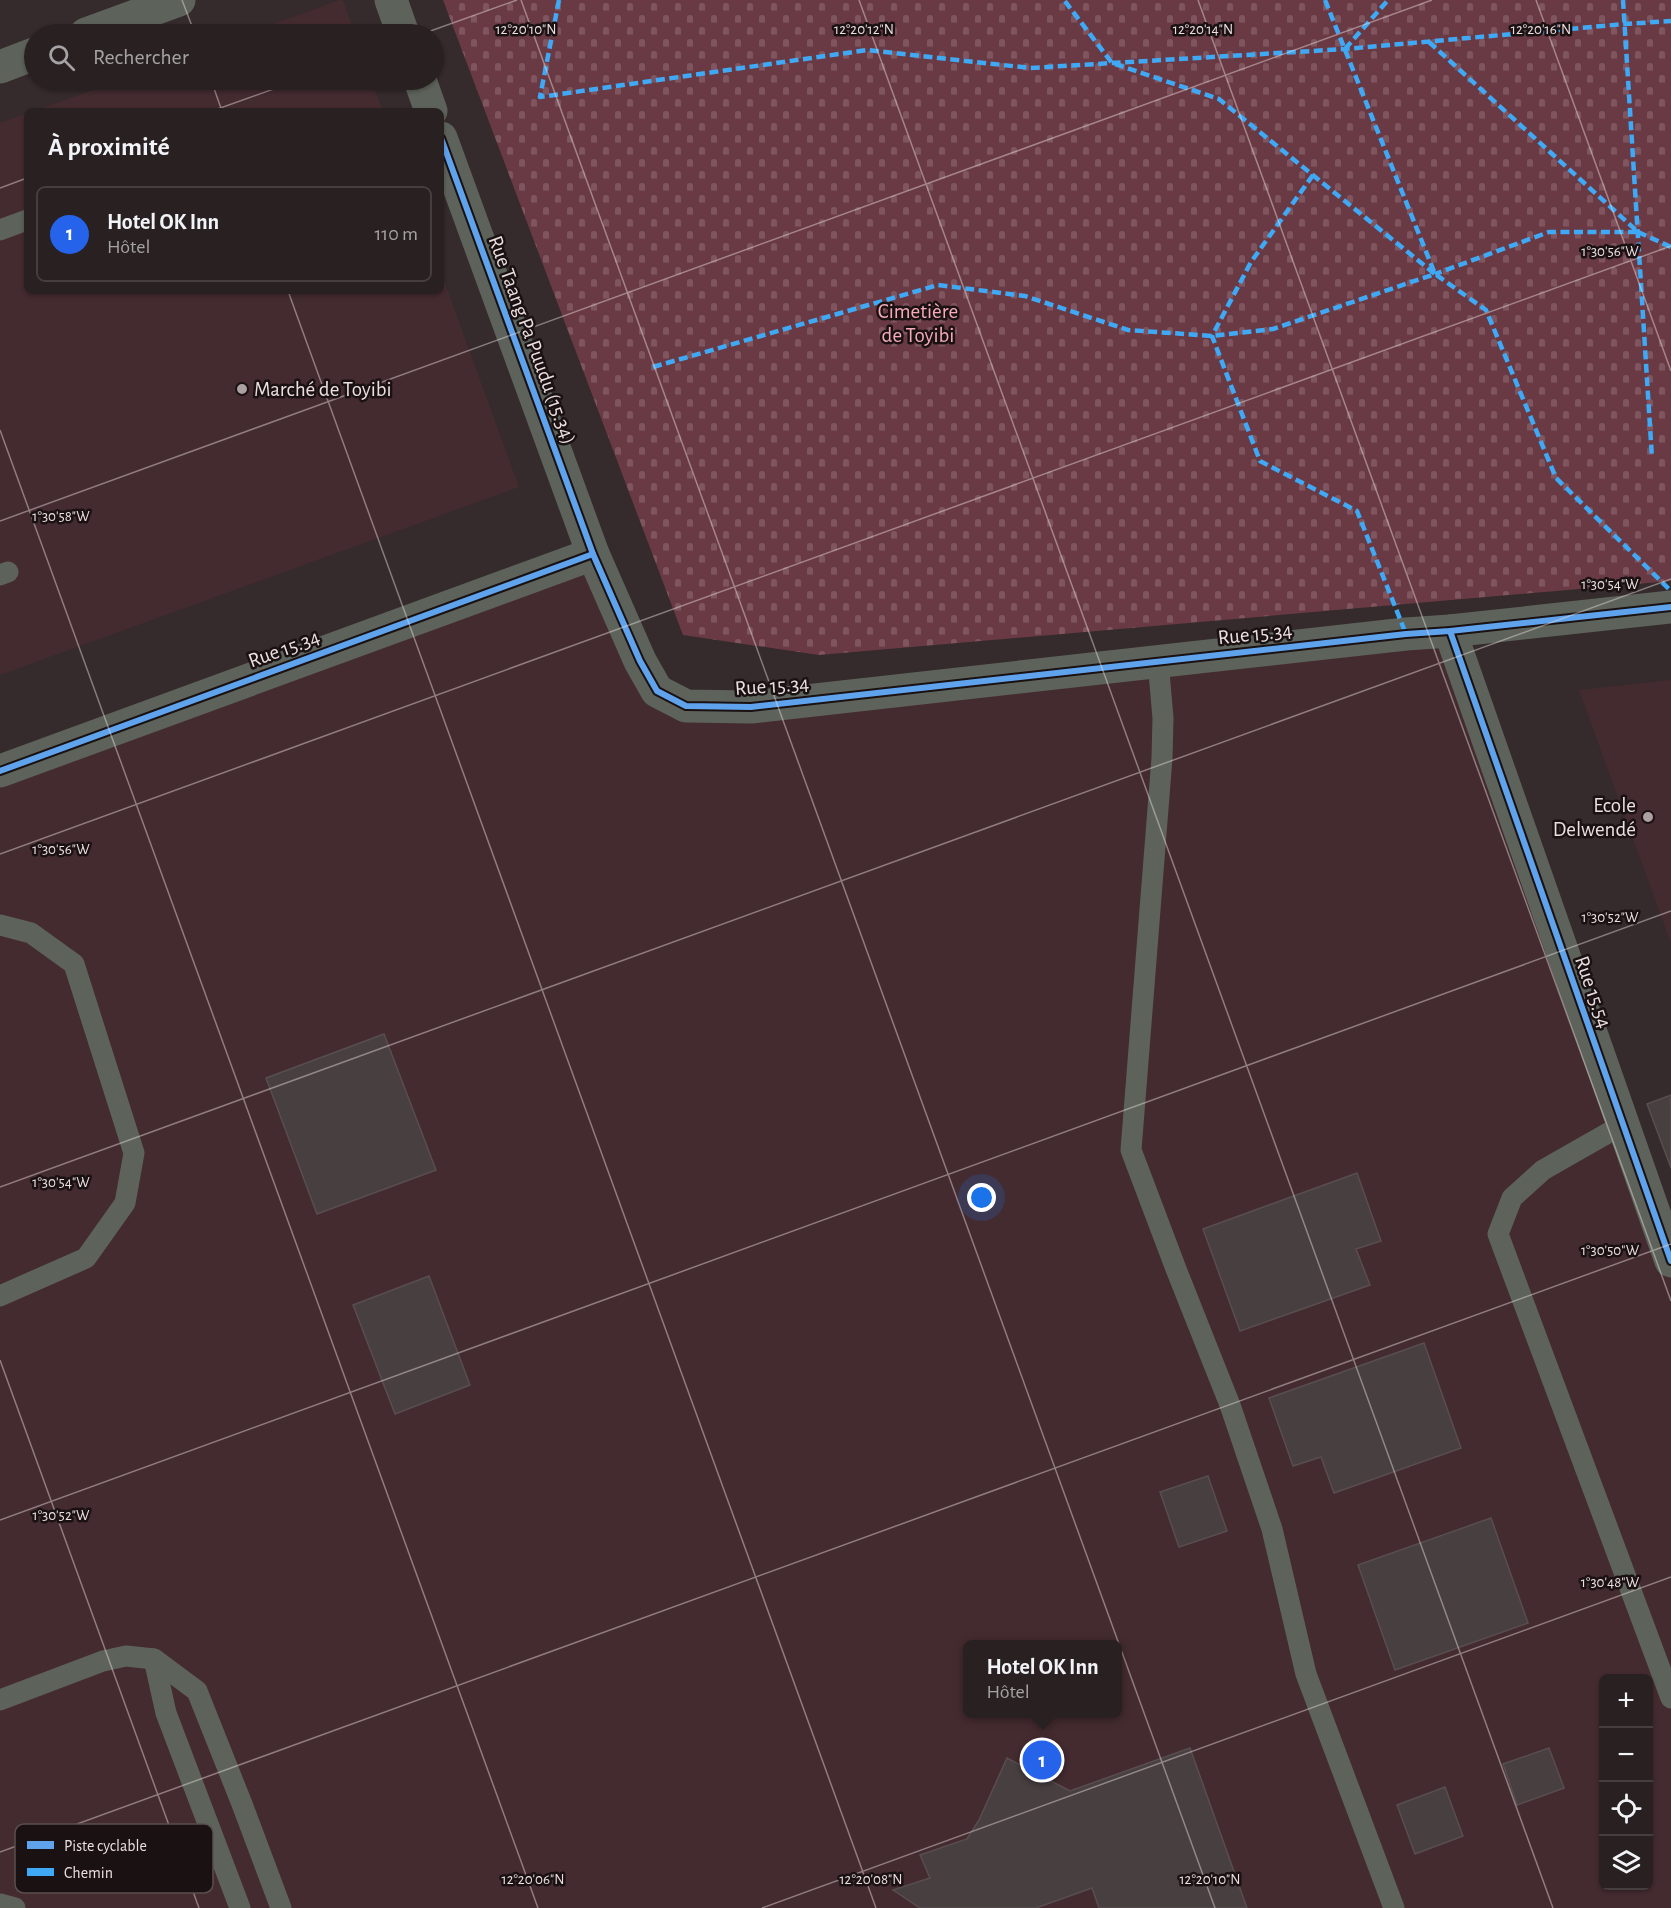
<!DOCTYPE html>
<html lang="fr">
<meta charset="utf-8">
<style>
body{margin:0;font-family:"Alegreya Sans",sans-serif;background:#30282a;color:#f1f3f6}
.controls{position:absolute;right:18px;bottom:18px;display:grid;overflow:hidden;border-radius:9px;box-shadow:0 2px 4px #0004}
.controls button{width:54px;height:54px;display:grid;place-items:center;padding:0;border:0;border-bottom:2px solid #443e3f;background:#282021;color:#f1f3f6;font:30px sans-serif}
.you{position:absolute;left:982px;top:1198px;width:21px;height:21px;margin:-15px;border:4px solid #fff;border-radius:50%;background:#1a73e8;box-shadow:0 0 0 9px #1a73e833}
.badge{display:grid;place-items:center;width:39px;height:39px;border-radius:50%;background:#2563eb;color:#fff;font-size:20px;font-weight:700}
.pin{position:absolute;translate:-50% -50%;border:3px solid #fff;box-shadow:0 2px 6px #0006}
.popup{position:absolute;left:963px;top:1640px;width:159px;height:78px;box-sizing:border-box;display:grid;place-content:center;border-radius:9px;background:#282021;filter:drop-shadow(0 2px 4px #0005);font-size:20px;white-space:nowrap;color:#a5a3a5}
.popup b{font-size:22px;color:#f1f3f6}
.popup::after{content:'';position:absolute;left:50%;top:100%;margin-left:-12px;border:12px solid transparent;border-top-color:#282021}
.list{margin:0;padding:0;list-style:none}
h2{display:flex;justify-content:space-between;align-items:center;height:78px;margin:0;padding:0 24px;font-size:26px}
h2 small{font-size:20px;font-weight:400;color:#a5a3a5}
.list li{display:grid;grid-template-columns:39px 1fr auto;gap:18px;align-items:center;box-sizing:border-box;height:96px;margin:0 12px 12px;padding:0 12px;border:2px solid #443e3f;border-radius:9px}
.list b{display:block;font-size:22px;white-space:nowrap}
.list p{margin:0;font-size:20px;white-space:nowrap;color:#a5a3a5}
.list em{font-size:20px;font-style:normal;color:#a5a3a5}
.icon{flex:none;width:33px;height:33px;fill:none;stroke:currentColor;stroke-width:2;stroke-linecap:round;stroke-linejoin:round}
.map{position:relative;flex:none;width:1671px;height:1908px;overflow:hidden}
.search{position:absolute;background:#282021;box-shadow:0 2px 4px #0004;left:24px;top:24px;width:420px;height:66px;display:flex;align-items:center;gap:15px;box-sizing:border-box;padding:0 21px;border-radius:33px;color:#a5a3a5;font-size:22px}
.panel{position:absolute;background:#282021;box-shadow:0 2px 4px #0004;left:24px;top:108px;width:420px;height:186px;border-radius:9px}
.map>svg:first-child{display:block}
.built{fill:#442b2f;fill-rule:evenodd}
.cemetery{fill:url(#cemetery-stones)}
.building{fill:#483f41;stroke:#584e50;stroke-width:1.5}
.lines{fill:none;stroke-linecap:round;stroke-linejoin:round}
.lane{stroke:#5d635a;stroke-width:21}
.street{stroke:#5d635a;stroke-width:33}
.quiet{stroke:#3fa9f5;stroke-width:4.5;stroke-dasharray:9 4.5;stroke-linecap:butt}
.cycleway-casing{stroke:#1a1113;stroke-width:10}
.cycleway{stroke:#60a3ed;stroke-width:6}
.ticks{fill:none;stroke:#ecdfe0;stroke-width:1.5;stroke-opacity:0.45}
.poi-dot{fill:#aca0a1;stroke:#1a1113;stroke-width:2}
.labels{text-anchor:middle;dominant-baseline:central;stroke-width:5;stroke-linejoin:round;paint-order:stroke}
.park-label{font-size:21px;fill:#f7abb8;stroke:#1a1113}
.street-label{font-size:21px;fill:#ecdfe0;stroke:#1a1113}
.poi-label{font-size:21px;fill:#ecdfe0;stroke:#1a1113;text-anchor:start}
.key{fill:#1a1113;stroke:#594f50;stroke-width:1.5}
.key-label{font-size:16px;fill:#ecdfe0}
.ticks-label{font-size:15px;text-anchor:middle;fill:#ecdfe0;stroke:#1a1113;stroke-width:5;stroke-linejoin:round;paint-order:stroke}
</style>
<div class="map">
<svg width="1671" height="1908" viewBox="0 0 1671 1908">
<defs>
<pattern id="cemetery-stones" width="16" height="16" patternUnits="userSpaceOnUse" patternTransform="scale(1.5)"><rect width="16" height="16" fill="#6a3a44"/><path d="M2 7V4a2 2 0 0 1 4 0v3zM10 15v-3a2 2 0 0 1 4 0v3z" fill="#7f565f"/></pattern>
</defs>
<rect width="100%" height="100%" fill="#352a2c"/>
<g class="built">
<path d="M340,0H343L355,34H245Z"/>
<path d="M121,80H371L383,111H34Z"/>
<path d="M27,113V291H441V272L519,487L0,675V123Z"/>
<path d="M593,554L640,661L687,706L1450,631L1671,1261V1908H0V770ZM967,1644H1117V1714H967ZM1604,1678H1648V1886H1604Z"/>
<path d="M1671,680V943L1579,690Z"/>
</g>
<path class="cemetery" d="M443,0H1671V581L819,655L683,635Z"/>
<g class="building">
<path d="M384,1034L436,1170L317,1214L266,1078Z"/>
<path d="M1671,1095V1168L1647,1104Z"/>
<path d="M1357,1173L1381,1241L1356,1249L1370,1285L1240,1331L1203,1229Z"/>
<path d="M429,1276L470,1385L395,1414L353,1305Z"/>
<path d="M1424,1343L1461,1448L1334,1493L1321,1457L1293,1466L1269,1398Z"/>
<path d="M1208,1476L1227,1531L1179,1547L1160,1492Z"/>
<path d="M1491,1518L1528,1623L1395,1670L1358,1565Z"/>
<path d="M1190,1748L1247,1908H1099L1092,1888L1036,1908H920L893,1890L930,1878L920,1855L967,1839L979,1820L1007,1758L1070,1791Z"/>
<path d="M1549,1748L1564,1788L1517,1805L1503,1764Z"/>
<path d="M1445,1787L1463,1836L1415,1854L1397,1805Z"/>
</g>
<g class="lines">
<g class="lane">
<path d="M0,230L27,220"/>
<path d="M0,575L8,572"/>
<path d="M1158,661L1163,718L1162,758L1131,1150L1176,1269L1230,1405L1272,1529L1306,1674L1394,1908"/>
<path d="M0,925L31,933L74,964L134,1153L125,1203L86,1258L0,1296"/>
<path d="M1622,1125L1543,1170L1512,1198L1498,1234L1671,1698"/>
<path d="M154,1659L166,1713L240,1908"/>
<path d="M0,1700L103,1661L126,1656L154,1659L197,1691L242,1804L281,1908"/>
<path d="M0,1904L15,1908"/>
</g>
<g class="street">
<path d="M391,0L403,34"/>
<path d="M86,34L179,0"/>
<path d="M0,67L34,54"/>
<path d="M420,80L431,111"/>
<path d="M441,138L593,554L640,661L657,691L686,706L751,707L1406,634L1450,631L1671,607"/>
<path d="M1450,631L1671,1261"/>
<path d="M0,771L593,554"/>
</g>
<g class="quiet">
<path d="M559,0L540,97L867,50L1030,68L1345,49L1625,24L1671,21"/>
<path d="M1325,0L1435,274L1486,310L1556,478L1671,591"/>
<path d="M1623,0L1652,458"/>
<path d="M1429,42L1638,232H1549L1435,274"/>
<path d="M1345,49L1388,0"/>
<path d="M1313,175L1251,262L1212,336L1260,461L1357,511L1406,634"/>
<path d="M1638,232L1671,247"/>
<path d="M653,367L938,285L1025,296L1128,330L1212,336L1273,329L1435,274L1219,99L1112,63L1064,0"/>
</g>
<g class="cycleway-casing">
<g id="cycleway">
<path d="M441,138L593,554L640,661L657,691L686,706L751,707L1406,634L1450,631L1671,607"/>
<path d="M1450,631L1671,1261"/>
<path d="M0,771L593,554"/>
</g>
</g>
<use href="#cycleway" class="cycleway"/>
</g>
<path class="ticks" d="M182,0L195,34M521,0L1215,1908M859,0L1553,1908M1198,0L1671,1301M1536,0L1671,371M422,34L517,0M211,80L222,111M212,111L299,80M0,188L27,178M288,291L876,1908M0,430L538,1908M0,521L1432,0M0,854L1671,246M0,1187L1671,579M0,1360L199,1908M0,1520L1671,911M0,1852L1671,1244M762,1908L1671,1577"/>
<g class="poi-dot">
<circle cx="242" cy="389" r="6"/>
<circle cx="1648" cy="817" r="6"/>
</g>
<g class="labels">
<g class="park-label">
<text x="918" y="311">Cimetière<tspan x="918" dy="24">de Toyibi</tspan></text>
</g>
<g class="street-label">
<text transform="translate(532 340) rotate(70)">Rue Taang Pa Puudu (15.34)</text>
<text transform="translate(1255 634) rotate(-6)">Rue 15.34</text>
<text transform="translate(284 649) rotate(-20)">Rue 15.34</text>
<text transform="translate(772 686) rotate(-4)">Rue 15.34</text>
<text transform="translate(1593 992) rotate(71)">Rue 15.54</text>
</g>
<g class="poi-label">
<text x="254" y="389">Marché de Toyibi</text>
<text x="1636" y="805" text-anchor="end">Ecole<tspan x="1636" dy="24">Delwendé</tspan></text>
</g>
</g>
<rect x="15" y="1824" width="198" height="69" rx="9" class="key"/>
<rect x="27" y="1841" width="27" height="8" fill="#60a3ed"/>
<rect x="27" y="1868" width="27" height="8" fill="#3fa9f5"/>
<g class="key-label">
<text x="64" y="1851">Piste cyclable</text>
<text x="64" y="1878">Chemin</text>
</g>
<g class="ticks-label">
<text x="526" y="34">12°20'10"N</text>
<text x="864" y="34">12°20'12"N</text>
<text x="1203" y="34">12°20'14"N</text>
<text x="1541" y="34">12°20'16"N</text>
<text x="1610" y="256">1°30'56"W</text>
<text x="61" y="521">1°30'58"W</text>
<text x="1610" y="589">1°30'54"W</text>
<text x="61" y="854">1°30'56"W</text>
<text x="1610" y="922">1°30'52"W</text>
<text x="61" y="1187">1°30'54"W</text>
<text x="1610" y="1255">1°30'50"W</text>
<text x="61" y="1520">1°30'52"W</text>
<text x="1610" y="1587">1°30'48"W</text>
<text x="533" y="1884">12°20'06"N</text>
<text x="871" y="1884">12°20'08"N</text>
<text x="1210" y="1884">12°20'10"N</text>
</g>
</svg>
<div class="controls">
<button>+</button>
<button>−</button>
<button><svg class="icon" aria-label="locate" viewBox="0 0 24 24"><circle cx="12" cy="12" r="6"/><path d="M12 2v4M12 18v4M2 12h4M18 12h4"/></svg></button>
<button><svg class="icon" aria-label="layers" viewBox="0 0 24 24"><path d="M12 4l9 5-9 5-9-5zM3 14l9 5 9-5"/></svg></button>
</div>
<div class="you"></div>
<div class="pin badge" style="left:1042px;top:1760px">1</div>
<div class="popup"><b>Hotel OK Inn</b>Hôtel</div>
<div class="search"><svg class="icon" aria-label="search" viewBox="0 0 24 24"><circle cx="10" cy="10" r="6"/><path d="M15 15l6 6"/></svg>Rechercher</div>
<section class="panel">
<h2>À proximité<small></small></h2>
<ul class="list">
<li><span class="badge">1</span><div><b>Hotel OK Inn</b><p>Hôtel</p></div><em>110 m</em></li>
</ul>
</section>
</div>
